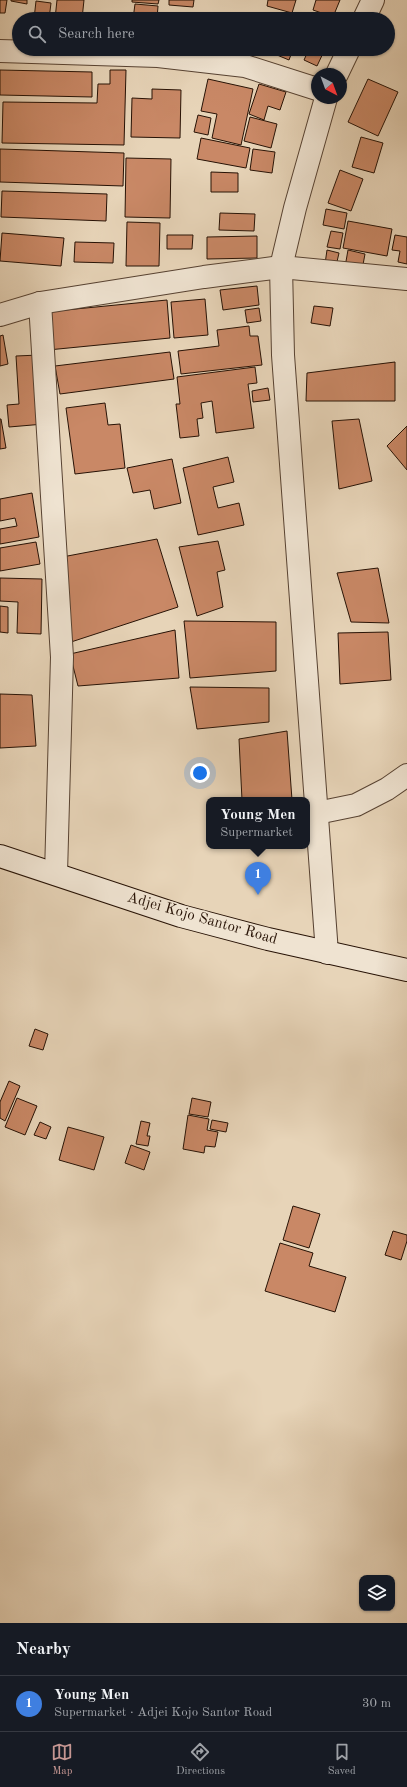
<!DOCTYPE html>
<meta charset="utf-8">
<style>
body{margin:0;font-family:"Old Standard TT",serif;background:#20242c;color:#f1f3f6}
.controls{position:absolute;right:12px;bottom:12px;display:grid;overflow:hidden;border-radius:8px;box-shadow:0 1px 3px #0004}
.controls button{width:36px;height:36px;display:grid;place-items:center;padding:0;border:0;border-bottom:1px solid #363941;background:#171b24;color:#f1f3f6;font:20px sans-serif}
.compass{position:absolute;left:311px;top:68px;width:36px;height:36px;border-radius:50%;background:#171b24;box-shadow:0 1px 3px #0004;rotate:139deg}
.you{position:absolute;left:200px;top:773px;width:14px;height:14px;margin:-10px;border:3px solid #fff;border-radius:50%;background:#1a73e8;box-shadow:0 0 0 6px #1a73e833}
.badge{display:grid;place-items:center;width:26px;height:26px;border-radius:50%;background:#c59692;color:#fff;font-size:13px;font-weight:700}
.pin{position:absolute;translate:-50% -33px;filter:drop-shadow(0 1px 2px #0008)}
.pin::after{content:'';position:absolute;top:21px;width:14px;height:12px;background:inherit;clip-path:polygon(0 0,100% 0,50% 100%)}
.popup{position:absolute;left:206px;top:797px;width:104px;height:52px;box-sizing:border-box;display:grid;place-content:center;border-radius:8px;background:#171b24;filter:drop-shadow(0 1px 3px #0005);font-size:13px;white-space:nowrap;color:#9ea1a6}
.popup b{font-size:15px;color:#f1f3f6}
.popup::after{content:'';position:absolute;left:50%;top:100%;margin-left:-8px;border:8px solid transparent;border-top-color:#171b24}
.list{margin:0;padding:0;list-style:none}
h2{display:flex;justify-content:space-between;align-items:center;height:52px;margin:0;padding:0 16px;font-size:17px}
h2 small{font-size:13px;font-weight:400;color:#9ea1a6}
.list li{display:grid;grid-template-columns:26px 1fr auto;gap:12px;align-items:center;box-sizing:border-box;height:56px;padding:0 16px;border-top:1px solid #363941}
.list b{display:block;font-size:15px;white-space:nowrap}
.list p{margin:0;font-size:13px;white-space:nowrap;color:#9ea1a6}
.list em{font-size:13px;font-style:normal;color:#9ea1a6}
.icon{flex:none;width:22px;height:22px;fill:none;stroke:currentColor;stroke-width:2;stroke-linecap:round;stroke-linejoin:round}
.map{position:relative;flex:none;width:407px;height:1623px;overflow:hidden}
.search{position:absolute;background:#171b24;box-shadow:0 1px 3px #0004;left:12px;right:12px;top:12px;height:44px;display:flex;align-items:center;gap:10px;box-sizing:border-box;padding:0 14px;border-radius:22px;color:#9ea1a6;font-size:15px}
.sheet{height:108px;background:#171b24}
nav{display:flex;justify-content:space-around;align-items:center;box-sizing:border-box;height:56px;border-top:1px solid #363941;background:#171b24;font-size:11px;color:#9ea1a6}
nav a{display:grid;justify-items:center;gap:2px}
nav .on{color:#c59692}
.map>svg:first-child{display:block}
.building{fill:#c98866;stroke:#271205}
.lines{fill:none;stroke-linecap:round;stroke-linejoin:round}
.street-casing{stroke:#574232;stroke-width:24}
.secondary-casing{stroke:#271205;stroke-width:24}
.street{stroke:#efe3d1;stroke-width:22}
.secondary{stroke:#efe3d1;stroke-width:22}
.labels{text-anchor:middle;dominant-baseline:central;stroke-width:3;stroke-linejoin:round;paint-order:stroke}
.street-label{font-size:15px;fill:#271205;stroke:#efe3d1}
</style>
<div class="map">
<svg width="407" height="1623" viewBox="0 0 407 1623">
<rect width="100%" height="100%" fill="#e7d4b8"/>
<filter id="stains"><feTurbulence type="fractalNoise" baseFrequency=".005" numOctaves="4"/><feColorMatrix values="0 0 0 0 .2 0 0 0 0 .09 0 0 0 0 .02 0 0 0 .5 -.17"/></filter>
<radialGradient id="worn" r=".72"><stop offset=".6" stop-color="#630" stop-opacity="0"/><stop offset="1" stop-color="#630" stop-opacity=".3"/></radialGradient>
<g class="building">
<path d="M0,0H7L5,13H0Z"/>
<path d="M11,0H27V4L11,1Z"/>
<path d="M57,0H84L82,19H55Z"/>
<path d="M132,0H159L158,4L132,2Z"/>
<path d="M169,0H194L193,7L169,5Z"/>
<path d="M268,0H296L292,13L267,6Z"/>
<path d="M316,0H340L333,17L313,10Z"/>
<path d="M36,1L51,3L49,19H34Z"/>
<path d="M135,4L158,6L157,19H133Z"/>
<path d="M311,14L330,17V19H310Z"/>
<path d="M244,49H261V52Z"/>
<path d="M265,49H276L274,55L264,52Z"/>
<path d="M279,49H293L289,60L277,55Z"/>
<path d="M309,49H325L317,66L304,60Z"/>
<path d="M0,70L92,72V97L0,95Z"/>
<path d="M110,70H126L124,145L2,143L3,102L97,103L98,84H110Z"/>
<path d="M208,79L253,89L241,145L212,138L217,114L201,111Z"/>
<path d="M368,79L398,92L378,136L348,122Z"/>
<path d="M259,84L286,92L280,110L268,106L264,120L249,114Z"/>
<path d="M152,89L181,90L180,138L131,137L132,98L152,99Z"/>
<path d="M198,115L211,118L208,135L194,132Z"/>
<path d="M250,117L277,124L271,148L244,141Z"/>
<path d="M361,137L383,143L374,173L352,167Z"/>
<path d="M201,138L250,148L246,168L197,159Z"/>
<path d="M0,149L124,153L123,186L0,182Z"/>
<path d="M253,149L275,152L272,173L250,170Z"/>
<path d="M126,158L171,159L170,218L125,217Z"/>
<path d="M340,170L363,179L351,211L328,203Z"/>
<path d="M211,172L238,173V192H211Z"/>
<path d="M2,191L107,194L106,221L1,217Z"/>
<path d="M326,209L347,213L344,229L323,225Z"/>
<path d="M220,213L255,214L254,231L219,230Z"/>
<path d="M348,221L392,229L387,256L343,248Z"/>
<path d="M127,222L160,223L159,266H126Z"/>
<path d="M331,231L343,233L340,249L327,247Z"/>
<path d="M2,233L64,238L61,266L0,261Z"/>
<path d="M167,235H193L192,249H167Z"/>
<path d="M395,235L407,237V264L398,262L400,251L392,250Z"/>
<path d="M257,236V258L207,259V237Z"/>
<path d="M75,242L114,243L113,263L74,262Z"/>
<path d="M327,250L339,253L336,266L325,264Z"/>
<path d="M348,250L365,254L362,270L345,267Z"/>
<path d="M257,286L259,305L223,310L220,290Z"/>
<path d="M205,299L208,335L174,338L171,302Z"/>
<path d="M167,300L170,338L48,350L45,312Z"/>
<path d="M314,306L333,308L330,326L311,323Z"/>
<path d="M259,308L261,321L247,323L245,310Z"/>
<path d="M249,326L250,336H258L262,365L181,374L178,351L219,346L217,330Z"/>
<path d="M3,335L8,364L0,366V336Z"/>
<path d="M170,352L174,379L60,394L55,366Z"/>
<path d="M39,355L44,424L9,427L7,405L19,404L16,356Z"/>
<path d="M395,362V401H306L307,373Z"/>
<path d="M255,367L257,383L248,384L254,428L216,433L212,401L201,403L203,418L197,419L199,436L180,438L176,404H180L177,377Z"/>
<path d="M268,388L270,400L253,402L252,391Z"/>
<path d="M105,403L108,425L120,424L125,468L75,474L66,408Z"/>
<path d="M0,419H1L6,448L0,449Z"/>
<path d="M359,419L372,481L339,489L332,421Z"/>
<path d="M407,426V470L387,446Z"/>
<path d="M228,457L234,482L213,487L218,508L239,503L244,525L198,535L183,468Z"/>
<path d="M172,459L181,503L154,509L150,490L133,493L127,468Z"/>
<path d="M32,493L39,537L0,544V529L17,526L15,518L0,521V499Z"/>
<path d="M157,539L178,607L71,642L57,558Z"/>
<path d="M218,541L225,570L217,572L223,607L197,616L179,547Z"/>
<path d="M36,542L40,564L0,571V548Z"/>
<path d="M378,568L389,623L351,622L337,573Z"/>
<path d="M0,578L42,579L41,634L17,633L18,602L0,601Z"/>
<path d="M0,606L8,607V633L0,632Z"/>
<path d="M184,621L276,622V671L190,678Z"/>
<path d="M175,630L179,678L78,686L70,654Z"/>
<path d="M388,632L391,680L340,684L338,633Z"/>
<path d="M190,687L269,688V722L197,729Z"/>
<path d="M0,694L32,695L36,746L0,748Z"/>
<path d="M287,731L292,800H242L239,739Z"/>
<path d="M35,1029L48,1034L43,1050L29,1046Z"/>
<path d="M9,1081L20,1086L5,1121L0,1118V1102Z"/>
<path d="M17,1098L37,1106L25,1135L5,1127Z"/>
<path d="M192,1098L211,1102L208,1117L189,1114Z"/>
<path d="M188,1115L209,1119L207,1130L218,1132L215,1147L205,1146L204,1153L183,1149Z"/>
<path d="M212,1120L228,1123L226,1132L210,1129Z"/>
<path d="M141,1121L150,1123L147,1136H150L148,1146L136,1144Z"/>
<path d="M40,1122L51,1127L46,1139L34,1135Z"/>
<path d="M68,1127L104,1137L94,1170L59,1160Z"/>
<path d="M131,1145L150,1152L144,1170L125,1163Z"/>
<path d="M293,1206L320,1214L309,1248L283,1240Z"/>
<path d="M393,1231L407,1235V1241L401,1260L385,1255Z"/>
<path d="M280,1243L313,1253L309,1266L346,1277L335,1312L265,1291Z"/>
</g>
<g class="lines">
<g class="street-casing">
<g id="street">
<path d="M364,19L373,0"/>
<path d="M0,51L158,56L245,66L317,89"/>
<path d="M337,74L349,49"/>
<path d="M326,98L295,208L281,267L283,355L327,953"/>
<path d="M40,303L62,657L56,874"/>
<path d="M0,315L40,303L204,277L281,267L407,279"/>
<path d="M317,813L356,805L387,789L407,775"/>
</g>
</g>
<g class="secondary-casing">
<path id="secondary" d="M0,856L181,916L268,939L407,970"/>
</g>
<use href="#street" class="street"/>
<use href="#secondary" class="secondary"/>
</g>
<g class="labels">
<g class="street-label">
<text transform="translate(202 919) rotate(16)">Adjei Kojo Santor Road</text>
</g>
</g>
<rect width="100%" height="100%" filter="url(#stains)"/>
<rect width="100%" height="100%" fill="url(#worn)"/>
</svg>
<div class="controls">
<button><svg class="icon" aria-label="layers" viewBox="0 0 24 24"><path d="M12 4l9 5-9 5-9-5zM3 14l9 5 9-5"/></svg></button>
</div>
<svg class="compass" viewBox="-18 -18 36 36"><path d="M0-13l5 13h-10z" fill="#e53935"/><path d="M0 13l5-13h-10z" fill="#9ea1a6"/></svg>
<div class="you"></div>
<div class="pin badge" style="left:258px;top:895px;background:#3f7fe0">1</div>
<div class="popup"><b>Young Men</b>Supermarket</div>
<div class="search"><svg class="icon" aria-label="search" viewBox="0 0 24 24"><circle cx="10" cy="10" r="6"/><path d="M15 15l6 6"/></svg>Search here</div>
</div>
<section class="sheet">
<h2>Nearby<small></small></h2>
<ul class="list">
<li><span class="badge" style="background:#3f7fe0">1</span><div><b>Young Men</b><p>Supermarket · Adjei Kojo Santor Road</p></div><em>30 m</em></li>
</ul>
</section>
<nav>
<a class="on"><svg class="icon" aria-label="map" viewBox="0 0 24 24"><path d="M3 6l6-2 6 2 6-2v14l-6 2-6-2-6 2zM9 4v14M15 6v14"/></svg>Map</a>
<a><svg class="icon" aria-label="directions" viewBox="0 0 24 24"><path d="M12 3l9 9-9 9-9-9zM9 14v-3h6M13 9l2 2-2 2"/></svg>Directions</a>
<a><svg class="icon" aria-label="saved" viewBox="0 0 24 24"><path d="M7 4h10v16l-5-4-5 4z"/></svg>Saved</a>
</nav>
